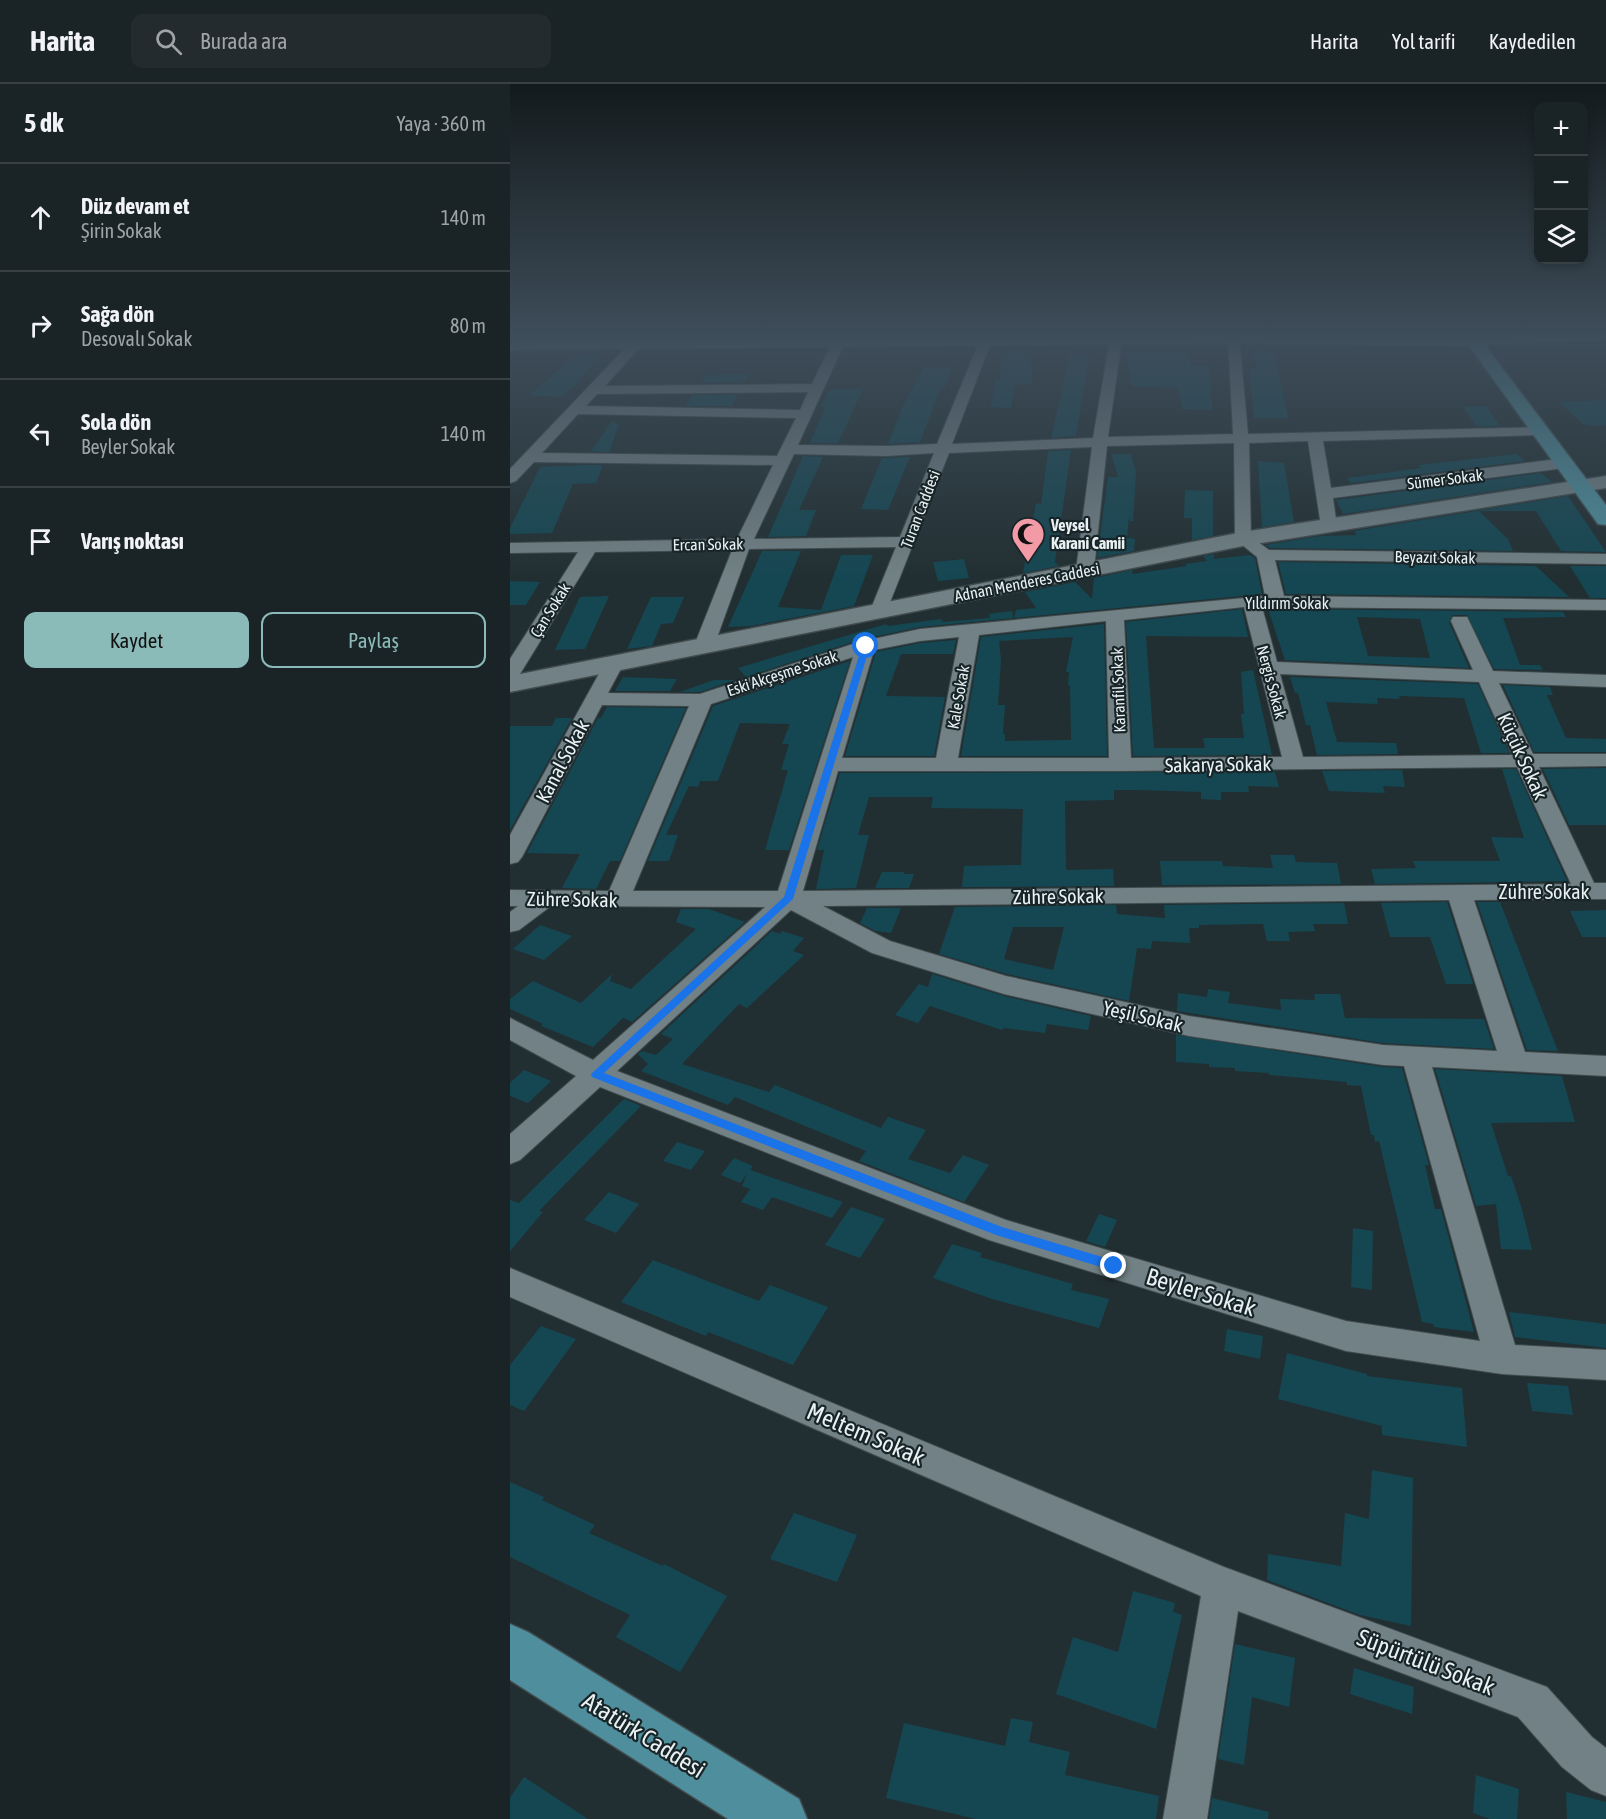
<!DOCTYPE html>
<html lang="tr">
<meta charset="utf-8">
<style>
body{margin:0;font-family:"Asap Condensed",sans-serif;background:#232b2e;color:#f1f3f6}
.controls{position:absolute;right:18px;top:18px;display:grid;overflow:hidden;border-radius:12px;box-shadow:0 3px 9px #0003}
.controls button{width:54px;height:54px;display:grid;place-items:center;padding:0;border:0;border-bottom:2px solid #384043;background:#1a2326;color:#f1f3f6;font:30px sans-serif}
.stop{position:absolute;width:18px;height:18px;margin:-14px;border:4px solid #1a73e8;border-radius:50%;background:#fff}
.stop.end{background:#1a73e8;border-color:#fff;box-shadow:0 2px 6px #0008}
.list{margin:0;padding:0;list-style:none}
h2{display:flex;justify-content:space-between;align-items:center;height:78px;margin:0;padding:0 24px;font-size:26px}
h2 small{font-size:20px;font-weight:400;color:#9fa4a7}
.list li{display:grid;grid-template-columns:39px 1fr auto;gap:18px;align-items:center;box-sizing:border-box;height:108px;padding:0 24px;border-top:2px solid #384043}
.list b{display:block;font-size:22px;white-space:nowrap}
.list p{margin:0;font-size:20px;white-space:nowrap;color:#9fa4a7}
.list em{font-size:20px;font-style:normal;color:#9fa4a7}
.actions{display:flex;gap:12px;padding:18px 24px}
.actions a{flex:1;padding:14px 0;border:2px solid #8bbbb9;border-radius:12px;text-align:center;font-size:21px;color:#8bbbb9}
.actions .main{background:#8bbbb9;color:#111}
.icon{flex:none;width:33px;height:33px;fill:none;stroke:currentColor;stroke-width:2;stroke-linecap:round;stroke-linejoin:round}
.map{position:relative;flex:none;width:1096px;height:1735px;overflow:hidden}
header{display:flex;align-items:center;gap:36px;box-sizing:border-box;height:84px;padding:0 30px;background:#1a2326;border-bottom:2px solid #384043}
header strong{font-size:28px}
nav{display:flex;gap:33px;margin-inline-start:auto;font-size:21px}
.search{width:420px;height:54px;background:#232b2e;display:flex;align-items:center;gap:15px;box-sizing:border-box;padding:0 21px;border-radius:12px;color:#9fa4a7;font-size:22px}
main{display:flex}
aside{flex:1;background:#1a2326}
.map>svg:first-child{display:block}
.building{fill:#154752;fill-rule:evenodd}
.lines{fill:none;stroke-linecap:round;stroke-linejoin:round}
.minor-casing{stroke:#404b4e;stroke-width:2}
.tertiary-casing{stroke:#404b4e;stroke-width:3}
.primary-casing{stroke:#404b4e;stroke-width:3}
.minor{fill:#728185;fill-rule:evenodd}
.tertiary{fill:#728185;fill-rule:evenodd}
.primary{fill:#4f8e9c;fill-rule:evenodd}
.route{fill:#1a73e8}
.labels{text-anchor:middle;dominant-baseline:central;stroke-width:4.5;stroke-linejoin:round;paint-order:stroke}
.far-street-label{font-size:16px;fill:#e9f1f3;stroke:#182528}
.far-poi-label{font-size:16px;font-weight:bold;fill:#e9f1f3;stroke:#182528;text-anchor:start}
.street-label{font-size:20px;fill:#e9f1f3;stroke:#182528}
.near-street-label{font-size:24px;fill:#e9f1f3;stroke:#182528}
</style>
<header>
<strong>Harita</strong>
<div class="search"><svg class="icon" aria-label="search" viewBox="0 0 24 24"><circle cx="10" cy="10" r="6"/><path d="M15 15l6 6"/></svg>Burada ara</div>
<nav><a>Harita</a><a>Yol tarifi</a><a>Kaydedilen</a></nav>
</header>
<main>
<aside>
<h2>5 dk<small>Yaya · 360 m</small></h2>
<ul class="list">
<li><svg class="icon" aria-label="ahead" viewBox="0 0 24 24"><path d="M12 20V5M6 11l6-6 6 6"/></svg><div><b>Düz devam et</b><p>Şirin Sokak</p></div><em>140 m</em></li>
<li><svg class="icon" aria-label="right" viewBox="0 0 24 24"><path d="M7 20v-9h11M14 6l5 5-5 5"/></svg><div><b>Sağa dön</b><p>Desovalı Sokak</p></div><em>80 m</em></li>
<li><svg class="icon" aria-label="left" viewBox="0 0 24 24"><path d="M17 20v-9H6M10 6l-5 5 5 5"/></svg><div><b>Sola dön</b><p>Beyler Sokak</p></div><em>140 m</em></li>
<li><svg class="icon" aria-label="arrive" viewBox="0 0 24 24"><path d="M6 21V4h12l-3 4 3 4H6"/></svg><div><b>Varış noktası</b></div></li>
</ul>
<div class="actions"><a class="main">Kaydet</a><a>Paylaş</a></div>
</aside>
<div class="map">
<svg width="1096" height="1735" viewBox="0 0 1096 1735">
<rect width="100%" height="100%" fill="#222f32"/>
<g class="building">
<path d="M496,266H521L519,281H523L522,300H505L501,324L481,323L485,295H490L491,273H495Z"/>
<path d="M616,266H678L681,282H700L702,326L673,325L668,304L621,302Z"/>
<path d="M764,267L778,334H744L739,284H746L742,268Z"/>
<path d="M560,270L579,271L566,352L541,354Z"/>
<path d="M66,271H91L66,300L51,313L20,311Z"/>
<path d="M414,283L442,284L434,305H430L410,358L378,360L393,322Z"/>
<path d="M240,290L235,298L191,299L196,291Z"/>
<path d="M321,305H353L328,359H300L315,323H310Z"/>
<path d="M182,311H228L221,322H176Z"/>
<path d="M1096,316V341L1084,342L1073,340L1049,318Z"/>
<path d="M976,322L990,342H967L953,323Z"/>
<path d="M102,337L109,341L99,368L81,367Z"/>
<path d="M561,366L545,478L549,482L513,489L526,419L531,420L538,367Z"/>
<path d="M601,370H621L626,388L623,437H620L619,432L617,454L625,455L624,467L587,474L598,393H608Z"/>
<path d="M1007,370L1015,377L841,399L837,394L911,384L908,381Z"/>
<path d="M293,372L313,373L289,426H306L296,452L258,453Z"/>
<path d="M400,373L378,426L351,425L372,374Z"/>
<path d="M748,377L774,379L784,438L752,443Z"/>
<path d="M71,381H93L86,399L63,400L42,449L0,450V444L30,383Z"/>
<path d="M1031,389L1042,398L833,430L826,416Z"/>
<path d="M675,406L703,407V452L682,456V434H674Z"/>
<path d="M1058,412L1096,468L1051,467L1026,427H969L998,455L1003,467L760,464L755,461L810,452L847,451L844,447Z"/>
<path d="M252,467H291L268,523L311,526L331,471H363L344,522L241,542L218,543Z"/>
<path d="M704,470V475L740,471L745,474L752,510L504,534L506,526L526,524L515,508L565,498L582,515L584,494L623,486L622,490L677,482L675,480L697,477L693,472Z"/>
<path d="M454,475L459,494L428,497L423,478Z"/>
<path d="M768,478L1026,482L1059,513L776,510Z"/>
<path d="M1060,482H1096V514H1080Z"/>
<path d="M0,497L30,498L16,521H0Z"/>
<path d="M99,512L75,565L45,566L70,513Z"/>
<path d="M141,513H174L163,539L151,540L142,562L117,565Z"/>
<path d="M732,525L738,553L636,552L644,664H695L693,654H734L731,630H734L731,588L743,586L762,671L623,672L616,538Z"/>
<path d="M758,525L1053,528L1056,533L993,534L1010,581H1030L1033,586L984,585L957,531H943L939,538L959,584L775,576ZM847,533L910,535L920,574L858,572Z"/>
<path d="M502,527L503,534L410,543L349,556L236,593L228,584L376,540L378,542L431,535L433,538L480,534L479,530Z"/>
<path d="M594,540L597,672H451L471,553ZM563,553L556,588H559L558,601H560L561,656L495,657V650H493L495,621H488L491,576L489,557Z"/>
<path d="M446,556L443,570H391L376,612L435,613L424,672H335L366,568L410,559Z"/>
<path d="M340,577L279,766H255L278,686H271L279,660H272L280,640L230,639L208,697H190L188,703L179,702L156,751H168L159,777H138L203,622Z"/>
<path d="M113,593L167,595L160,607H105Z"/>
<path d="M780,593L968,600L999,669H971L954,614L889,612L890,615L867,614L868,620L816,618L827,658L886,659L888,670L807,671L800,641H796L788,609H785Z"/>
<path d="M204,596H225L190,608H170Z"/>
<path d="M993,601L1040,603L1043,611H1037L1056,654L1096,655V668H1024Z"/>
<path d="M97,623L176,624L110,777H100L86,805L52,804L70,770L17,769L88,634H91Z"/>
<path d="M46,634H62L0,746V642H42Z"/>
<path d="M1096,684V741H1059L1033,685Z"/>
<path d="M992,685H1006L1057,797L865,800L861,785L906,784L903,777H990L981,753L1014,754Z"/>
<path d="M892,686L895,703L873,702L875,709L819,707L812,687Z"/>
<path d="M765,688L769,703L738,702L739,708H711V716L691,715V708L629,706H604V716L555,717L556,786L603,785L604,802L452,803L454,782L511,781L513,725L421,724L423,713H359L348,751H359L346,804L306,805L314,766H307L330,689Z"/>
<path d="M760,771H784L786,778L827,779L831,800L652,801L650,777H712L713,782L763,784Z"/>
<path d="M372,788H394V790H404L399,804H365Z"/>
<path d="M937,818L963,900H936L920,853H880L871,819Z"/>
<path d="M967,818H990L1048,967L1017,966Z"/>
<path d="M834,819L838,840H803L805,847L778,848L780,857H757L753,840L689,841V844H679L680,859L642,857L641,865L627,864L619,917L497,890L429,870L445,823L606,821L607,830L655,834L654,821ZM503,843H554L543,886L494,875Z"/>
<path d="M357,824H391L381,849L366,847L350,839Z"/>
<path d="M171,825H199L235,838L122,938L113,934L83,963L31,942L33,940L0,925V915L23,897L71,919L102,890L100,897L121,905L186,845L166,838Z"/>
<path d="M1096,826V853H1072L1060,827Z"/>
<path d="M30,841L62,852L34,876L3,865Z"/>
<path d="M262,847L270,850L272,847L294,854L283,867L294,871L237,924L229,920L172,980L259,1008L265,1001L371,1044L378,1033L416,1046L398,1075L440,1089L453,1071L479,1081L454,1118L349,1077L356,1067L225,1013L218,1021L131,987L138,980L128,970L132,967L146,971L163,955L151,950Z"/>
<path d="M422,890L494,912L581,932L578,946L537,940L535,949L494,944L492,946L420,922L408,939L385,931L409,900L418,903Z"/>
<path d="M698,905L720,908L718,919L771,926L770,915L805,916L804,910H830L835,934L974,935L984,965L873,959L667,927L668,909L697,913Z"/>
<path d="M666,951L873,983L892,984L919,1081H915L925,1125H931L964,1248L924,1243L923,1240L912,1238L869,1057L865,1058L864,1051H861L851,1002L837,1001V998L759,991V989L725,987V984L699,983V980L666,978Z"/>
<path d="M925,985L1052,992L1065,1038L981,1039L998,1092H1001L1011,1122L1022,1166L991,1165L986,1120L966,1122Z"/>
<path d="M14,986L41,997L18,1019L0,1012V999Z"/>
<path d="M114,1015L131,1022L29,1127L33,1128L0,1167V1116L9,1119Z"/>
<path d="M167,1058L195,1067L181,1086L153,1077Z"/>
<path d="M224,1074L243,1082L240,1086L333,1118L322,1134L262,1113L253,1126L231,1118L240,1105L232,1102L237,1090L230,1099L211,1091Z"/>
<path d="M99,1108L129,1120L106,1149L74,1136Z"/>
<path d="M341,1123L375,1135L350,1174L315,1161Z"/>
<path d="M589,1130L607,1136L595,1163L576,1157Z"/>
<path d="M843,1144L863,1147L862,1206L841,1203Z"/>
<path d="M442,1160L472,1169L470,1173L563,1200L561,1206L599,1215L589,1244L482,1215L423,1194Z"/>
<path d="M143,1176L249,1217L260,1201L318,1223L283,1281L198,1248L196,1252L111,1218Z"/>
<path d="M999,1228L1096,1240V1264L1005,1253Z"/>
<path d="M31,1242L66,1255L14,1327L0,1321V1281Z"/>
<path d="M717,1245L753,1252L750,1275L714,1267Z"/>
<path d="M777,1269L857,1290V1292L952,1304L957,1363L872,1351V1342L768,1315Z"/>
<path d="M1017,1299L1058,1302L1063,1331L1022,1327Z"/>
<path d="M862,1386L903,1394L901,1542L850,1531L757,1496L758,1470L831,1482L835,1429L859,1435Z"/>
<path d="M0,1398L34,1413L32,1416L85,1441L79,1449L153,1482L154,1480L217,1512L170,1588L106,1553L120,1531L0,1473Z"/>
<path d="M284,1429L347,1451L327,1498L260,1475Z"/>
<path d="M623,1507L665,1519L663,1528L672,1531L646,1645L546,1610L563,1553L608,1568Z"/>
<path d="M725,1560L785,1574L779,1623L742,1613L734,1681L708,1675Z"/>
<path d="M844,1584L904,1603L902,1630L840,1610Z"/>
<path d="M501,1634L523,1638L519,1658L560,1668L555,1691L649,1712L646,1735H466L376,1714L394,1639L495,1662Z"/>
<path d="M966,1691L1009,1705L1007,1735H980L963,1729Z"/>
<path d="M14,1693L78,1735H0V1714Z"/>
<path d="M1056,1708L1096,1718V1735H1057Z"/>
<path d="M702,1714L759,1728L758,1735H699Z"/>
</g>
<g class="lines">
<g class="minor-casing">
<g id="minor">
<path d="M476,252L482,256L442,360L583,354L600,255L604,252L612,255L598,353L723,350L718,254L719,252H729L738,350L1032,343L1039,347L1032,351L813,357L821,404L1055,374L1063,379L1055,384L823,414L827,442L819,447L811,442L798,357L739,359L741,453L759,466L1096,470V480L765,476L774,512L1096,516V526L752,523L767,578L963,586L941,537L943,533H957L959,537L983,587L1096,591V603L989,599L1023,670H1096V682L1029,683L1084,799H1096V815L964,816L1015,968L1096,972V992L922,983L1005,1261L1096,1266V1296L992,1290L836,1267L479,1156L90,1003L10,1076L0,1080V1050L66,992L0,956V934L83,976L255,823L41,822L9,846L0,848V828L8,822H0V806L99,807L179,622L92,621L12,773L8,778L0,780V751L96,577H110L113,581L98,609L190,610L349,558L410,545L755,512L747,473L725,455L724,359L597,362L584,486L581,490H569L566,486L582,363L439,369L375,531H363L360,527L386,463L239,465L204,562L201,566H187L184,562L222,466L85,468L10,590L7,594L0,596V575L68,468L0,469V459L227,455L263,381L24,378L6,397L0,399V385L121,258H131L132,261L95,302L302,300L324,255H334L335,258L288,361L376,362L427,360L470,256ZM298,308L290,326L76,322L87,310ZM68,330L286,334L267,372L32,369ZM424,369L390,453L244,455L284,370L376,372ZM734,523L772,673L621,674L614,536ZM596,537L599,674H448L469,551ZM449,553L426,674H332L364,566L410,557ZM343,573L268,807H123L201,620ZM770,590L969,598L1002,671L793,673ZM1007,683L1061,800L293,807L328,687H610ZM939,816L987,967L873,961L679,932L496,892L380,857L313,822ZM281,826L362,869L494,910L679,952L873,981L894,982L970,1257L836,1237L496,1136L107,987Z"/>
<path d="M1007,252H1096V256L964,261L958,257L964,253Z"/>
<path d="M0,1184L714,1483L1037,1603L1082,1653L1096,1664V1712L1081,1706L1052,1683L1008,1633L728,1527L697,1735H653L691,1512L0,1213Z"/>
</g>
</g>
<g class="tertiary-casing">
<g id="tertiary">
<path d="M464,252H964L972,257L964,262L724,259L0,266V256Z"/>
<path d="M1096,392V404L733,462L0,608V592L733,448Z"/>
</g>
</g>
<g class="primary-casing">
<g id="primary">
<path d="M952,252H968L1096,421V441L1088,440Z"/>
<path d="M0,1540L18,1548L289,1715L297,1735H218L0,1596Z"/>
</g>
</g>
<use href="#minor" class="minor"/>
<use href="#tertiary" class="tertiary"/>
<use href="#primary" class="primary"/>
</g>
<linearGradient id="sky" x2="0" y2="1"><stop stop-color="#131a1c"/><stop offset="0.51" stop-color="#3e4d5a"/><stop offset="1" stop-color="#3e4d5a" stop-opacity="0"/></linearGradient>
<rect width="1096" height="494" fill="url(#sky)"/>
<path class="route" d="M356,560L360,562L283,815L94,989L492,1143L609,1178V1185L604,1187L486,1151L82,993L81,990L274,813L352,562Z"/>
<defs>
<g id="mosque-pin" transform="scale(1.725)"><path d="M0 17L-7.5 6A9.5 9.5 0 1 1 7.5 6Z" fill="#f39aa7" stroke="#182528"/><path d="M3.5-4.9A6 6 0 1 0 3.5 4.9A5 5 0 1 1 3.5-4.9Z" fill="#111"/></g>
</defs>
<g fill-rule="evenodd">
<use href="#mosque-pin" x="518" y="450"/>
</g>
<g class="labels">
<g class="far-street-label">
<text transform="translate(935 395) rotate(-7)">Sümer Sokak</text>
<text transform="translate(410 425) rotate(-69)">Turan Caddesi</text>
<text transform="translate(198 460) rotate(-1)">Ercan Sokak</text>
<text transform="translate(925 473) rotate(1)">Beyazıt Sokak</text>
<text transform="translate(517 498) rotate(-11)">Adnan Menderes Caddesi</text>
<text x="777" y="519">Yıldırım Sokak</text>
<text transform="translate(40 526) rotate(-58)">Çan Sokak</text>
<text transform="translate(272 589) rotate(-18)">Eski Akçeşme Sokak</text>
<text transform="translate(762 598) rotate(75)">Nergis Sokak</text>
<text transform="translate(608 606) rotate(-92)">Karanfil Sokak</text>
<text transform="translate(448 613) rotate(-80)">Kale Sokak</text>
</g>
<g class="far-poi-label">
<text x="541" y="441">Veysel<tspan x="541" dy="18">Karani Camii</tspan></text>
</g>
<g class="street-label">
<text transform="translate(1013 672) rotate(65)">Küçük Sokak</text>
<text transform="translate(52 677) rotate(-62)">Kanal Sokak</text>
<text transform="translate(708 680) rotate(-1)">Sakarya Sokak</text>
<text x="1034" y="807">Zühre Sokak</text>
<text transform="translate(548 812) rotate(-1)">Zühre Sokak</text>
<text transform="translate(62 815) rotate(1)">Zühre Sokak</text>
<text transform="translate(633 932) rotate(13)">Yeşil Sokak</text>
</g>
<g class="near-street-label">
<text transform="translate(691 1208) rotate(17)">Beyler Sokak</text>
<text transform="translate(356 1350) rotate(23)">Meltem Sokak</text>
<text transform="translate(916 1578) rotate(21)">Süpürtülü Sokak</text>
<text transform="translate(134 1651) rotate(32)">Atatürk Caddesi</text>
</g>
</g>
</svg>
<div class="controls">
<button>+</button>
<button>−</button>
<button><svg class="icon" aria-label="layers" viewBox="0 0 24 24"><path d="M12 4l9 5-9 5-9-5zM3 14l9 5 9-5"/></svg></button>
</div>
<div class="stop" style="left:356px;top:562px"></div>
<div class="stop end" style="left:604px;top:1182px"></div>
</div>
</main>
